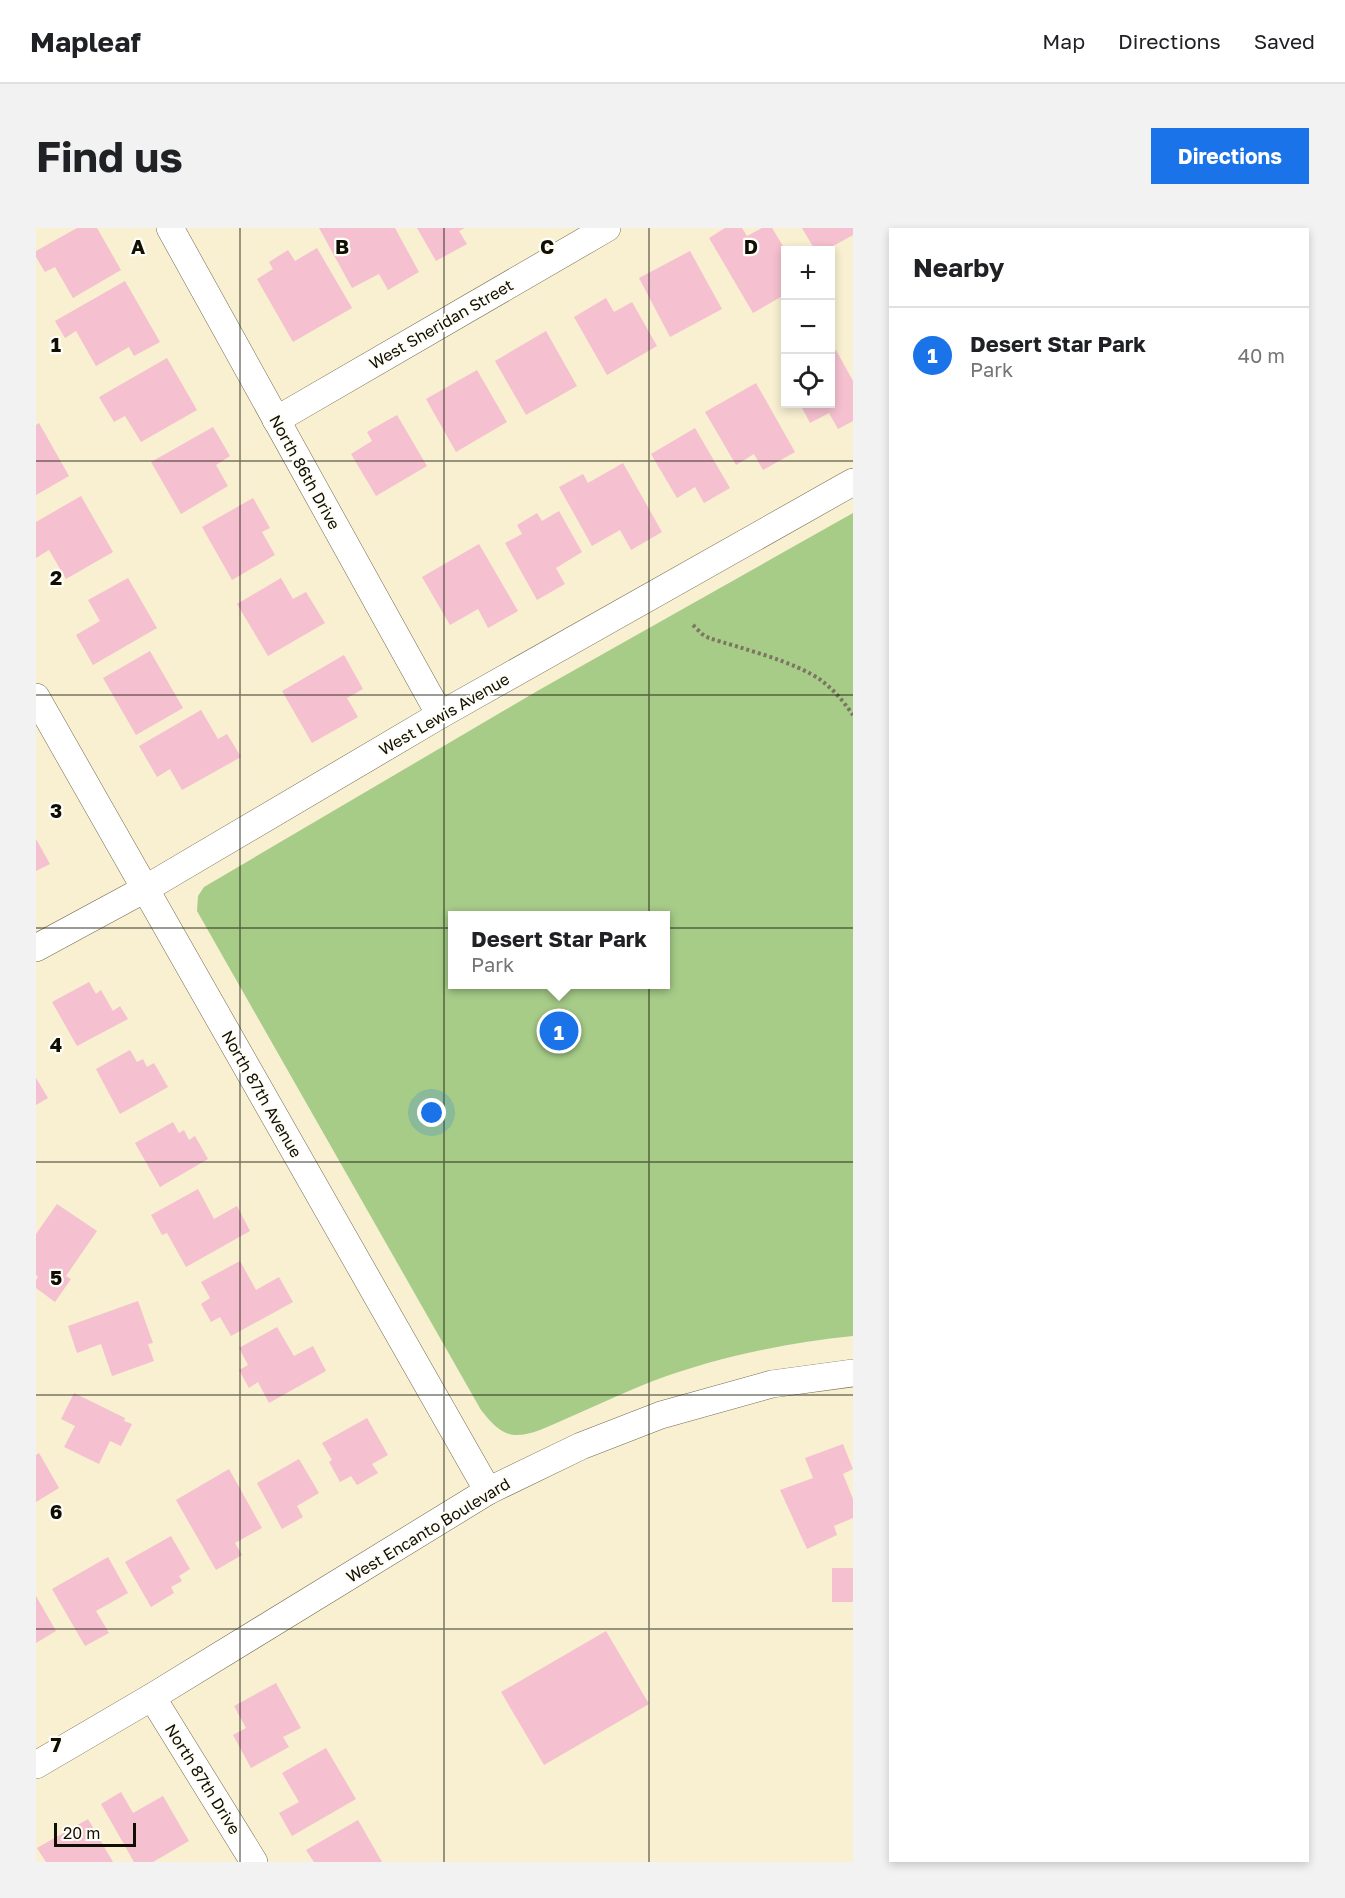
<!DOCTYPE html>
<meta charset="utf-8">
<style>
body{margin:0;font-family:"Golos Text",sans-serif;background:#f2f2f2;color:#202124}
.controls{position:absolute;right:18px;top:18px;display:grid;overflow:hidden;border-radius:0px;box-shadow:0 3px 9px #0003}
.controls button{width:54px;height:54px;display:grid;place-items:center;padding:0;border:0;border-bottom:2px solid #e0e0e0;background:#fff;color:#202124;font:30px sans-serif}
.scale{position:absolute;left:18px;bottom:15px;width:82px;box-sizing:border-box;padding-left:6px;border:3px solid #110e04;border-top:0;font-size:16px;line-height:21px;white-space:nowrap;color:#110e04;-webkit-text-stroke:4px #fefdf6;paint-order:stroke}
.you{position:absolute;left:396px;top:885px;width:21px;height:21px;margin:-15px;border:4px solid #fff;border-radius:50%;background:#1a73e8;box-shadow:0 0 0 9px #1a73e833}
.badge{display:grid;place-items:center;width:39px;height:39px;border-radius:50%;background:#1a73e8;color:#fff;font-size:20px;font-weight:700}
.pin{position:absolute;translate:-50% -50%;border:3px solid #fff;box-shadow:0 2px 6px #0006}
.popup{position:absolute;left:412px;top:683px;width:222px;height:78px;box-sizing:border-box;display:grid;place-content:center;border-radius:0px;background:#fff;filter:drop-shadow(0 2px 4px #0005);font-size:20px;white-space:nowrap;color:#757577}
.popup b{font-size:22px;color:#202124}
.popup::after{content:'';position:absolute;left:50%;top:100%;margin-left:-12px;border:12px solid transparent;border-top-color:#fff}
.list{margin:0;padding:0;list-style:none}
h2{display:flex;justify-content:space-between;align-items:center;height:78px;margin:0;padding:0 24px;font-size:26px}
h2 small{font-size:20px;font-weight:400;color:#757577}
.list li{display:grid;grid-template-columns:39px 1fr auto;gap:18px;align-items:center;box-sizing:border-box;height:96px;padding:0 24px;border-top:2px solid #e0e0e0}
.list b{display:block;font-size:22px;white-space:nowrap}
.list p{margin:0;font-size:20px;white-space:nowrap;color:#757577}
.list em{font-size:20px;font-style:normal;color:#757577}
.icon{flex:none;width:33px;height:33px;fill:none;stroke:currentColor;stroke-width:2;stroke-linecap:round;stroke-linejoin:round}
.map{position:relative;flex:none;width:817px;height:1634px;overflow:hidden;border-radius:0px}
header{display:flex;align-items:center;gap:36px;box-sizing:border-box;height:84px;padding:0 30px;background:#fff;border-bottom:2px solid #e0e0e0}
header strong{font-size:28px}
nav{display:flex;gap:33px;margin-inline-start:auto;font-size:21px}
.intro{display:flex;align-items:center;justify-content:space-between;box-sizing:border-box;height:144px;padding:0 36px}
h1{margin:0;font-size:42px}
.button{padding:15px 27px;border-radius:0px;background:#1a73e8;color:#fff;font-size:21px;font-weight:700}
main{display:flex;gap:36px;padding:0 36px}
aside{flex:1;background:#fff;border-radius:0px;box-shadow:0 3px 9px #0003}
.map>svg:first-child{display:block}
.green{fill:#a7cc88;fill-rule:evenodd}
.building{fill:#f5c0d0}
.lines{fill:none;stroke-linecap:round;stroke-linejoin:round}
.minor-casing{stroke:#736b50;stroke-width:28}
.path{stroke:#7b7562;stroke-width:4;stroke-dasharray:3 3;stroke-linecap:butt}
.minor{stroke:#fff;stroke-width:27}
.grid{fill:none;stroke:#110e04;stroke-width:1.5;stroke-opacity:0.55}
.labels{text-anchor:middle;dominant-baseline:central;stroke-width:4.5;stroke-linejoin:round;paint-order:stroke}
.street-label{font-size:16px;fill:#110e04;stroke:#fefdf6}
.grid-label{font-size:20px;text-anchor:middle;font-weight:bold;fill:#110e04;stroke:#fefdf6;stroke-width:4.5;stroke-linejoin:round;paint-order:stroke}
</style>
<header>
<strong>Mapleaf</strong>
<nav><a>Map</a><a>Directions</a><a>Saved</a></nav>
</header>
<div class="intro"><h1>Find us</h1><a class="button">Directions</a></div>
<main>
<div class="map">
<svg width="817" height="1634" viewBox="0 0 817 1634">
<rect width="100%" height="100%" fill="#f8f0d1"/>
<path class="green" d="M817,285V1108C749,1115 681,1129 617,1153C579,1168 542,1186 504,1202C474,1213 464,1206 445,1182L161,683L162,668L168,659L503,462ZM416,688H630V756H416Z"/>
<g class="building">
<path d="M41,0H61L85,42L37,70L19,39L9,44L0,29V23Z"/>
<path d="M283,0H359L383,44L352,62L343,46L316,60Z"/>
<path d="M381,0H429L423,3L431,16L400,33Z"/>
<path d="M689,0H706L711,8L726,0H736L750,23V66L717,85L673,10Z"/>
<path d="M766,0H817V7L790,22H779Z"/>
<path d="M281,20L316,80L257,114L221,51L237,41L233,34L252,22L259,33Z"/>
<path d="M654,23L686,81L634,109L603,50Z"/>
<path d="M89,53L124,114L98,128L93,119L60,138L40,103L29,110L19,93Z"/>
<path d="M570,70L578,84L596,74L621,118L571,147L538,89Z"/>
<path d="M510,103L541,158L490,187L459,133Z"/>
<path d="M800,122L817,153V193L802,201L793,185L774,195L764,176H794V125Z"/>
<path d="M131,130L161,182L105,214L89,188L78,194L63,169Z"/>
<path d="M441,142L471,194L420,224L390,171Z"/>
<path d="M720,155L759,224L727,242L718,226L700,237L669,184Z"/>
<path d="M361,187L391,238L340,268L315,226L336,213L331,204Z"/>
<path d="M3,195L33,248L0,267V197Z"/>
<path d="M177,199L194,228L180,237L192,258L145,286L115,234Z"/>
<path d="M659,200L694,260L668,275L659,259L641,270L615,226Z"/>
<path d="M587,235L626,304L595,322L584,302L556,318L523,259L547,246L552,255Z"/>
<path d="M45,268L77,324L30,351L13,322L0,330V294Z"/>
<path d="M217,270L234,300L226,304L239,327L196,352L166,299Z"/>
<path d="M523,283L546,324L520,340L529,356L501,372L469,315L486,306L481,297L501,285L506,293Z"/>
<path d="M443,316L482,383L452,400L442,381L414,397L386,349Z"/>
<path d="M92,350L121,400L57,437L40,407L64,393L52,372Z"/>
<path d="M245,350L257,371L270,364L289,395L232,428L201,376Z"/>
<path d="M114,423L147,480L100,507L67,450Z"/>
<path d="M308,427L327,461L311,470L322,489L276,515L246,463Z"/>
<path d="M165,482L182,511L191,506L205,529L146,562L134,541L121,549L103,518Z"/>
<path d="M0,611L14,636L0,643Z"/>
<path d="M53,754L60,766L65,762L77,783L84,778L92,791L41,818L16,774Z"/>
<path d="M94,822L101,834L107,831L111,839L118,835L132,859L84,886L60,841Z"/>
<path d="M0,850L12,870L0,877Z"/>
<path d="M137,894L143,905L148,902L153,912L159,908L172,931L124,959L99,915Z"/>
<path d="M162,961L178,991L201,978L214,1003L150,1039L131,1005L126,1007L115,987Z"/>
<path d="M21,976L61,1003L30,1048L35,1051L19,1074L0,1060V1052L2,1049L0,1047V1006Z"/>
<path d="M204,1033L220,1062L243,1049L257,1074L195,1108L184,1089L175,1094L165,1076L174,1070L165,1054Z"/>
<path d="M102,1073L117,1115L112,1116L118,1133L76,1148L65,1116L41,1125L32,1098Z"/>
<path d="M241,1099L258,1128L277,1118L290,1143L233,1175L222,1154L213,1160L203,1142L212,1137L203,1120Z"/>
<path d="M38,1165L89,1190L88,1193L96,1196L85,1218L74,1213L63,1236L28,1219L39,1198L25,1191Z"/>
<path d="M331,1190L352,1227L336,1236L342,1245L321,1257L315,1248L304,1254L293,1234L296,1232L286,1215Z"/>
<path d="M807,1216L817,1241L807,1246L817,1271V1290L798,1298L801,1307L771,1321L744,1262L777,1250L769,1230Z"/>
<path d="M3,1225L23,1260L0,1274V1227Z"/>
<path d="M263,1231L283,1265L261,1278L267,1289L246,1301L221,1255Z"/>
<path d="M193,1241L226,1300L199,1315L206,1327L180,1342L140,1272Z"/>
<path d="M135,1308L154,1341L143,1348L146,1353L135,1359L138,1365L115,1379L89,1334Z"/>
<path d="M72,1329L92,1365L60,1383L73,1405L49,1418L16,1361Z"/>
<rect x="796" y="1340" width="21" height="34"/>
<path d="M0,1368L20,1403L0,1415Z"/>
<path d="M570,1403L613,1476L508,1537L465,1464Z"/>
<path d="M240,1455L265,1500L247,1509L253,1519L215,1540L197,1507L210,1500L198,1478Z"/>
<path d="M290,1520L320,1571L256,1608L243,1585L263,1574L246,1545Z"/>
<path d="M85,1564L97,1585L127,1568L153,1613L117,1634H98L65,1576Z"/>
<path d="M52,1591L77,1634H10L1,1620Z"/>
<path d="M322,1592L346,1634H278L270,1622Z"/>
</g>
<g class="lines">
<g class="minor-casing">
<g id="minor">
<path d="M134,0L404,487"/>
<path d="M240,192L571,0"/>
<path d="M0,469L452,1263"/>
<path d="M0,720L109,661L404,487L817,254"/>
<path d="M116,1469L218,1634"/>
<path d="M0,1537L116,1469L452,1263L545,1218L625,1187L736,1156L817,1145"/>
</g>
</g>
<path class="path" d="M657,397L666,406L673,410C704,420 761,434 786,453C798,462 808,474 817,487"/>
<use href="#minor" class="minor"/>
</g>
<path class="grid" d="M204,0V1634M408,0V1634M613,0V1634M0,233H817M0,467H817M0,700H817M0,934H817M0,1167H817M0,1401H817"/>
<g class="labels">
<g class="street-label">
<text transform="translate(405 96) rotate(-30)">West Sheridan Street</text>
<text transform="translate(269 244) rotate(61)">North 86th Drive</text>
<text transform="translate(408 486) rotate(-30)">West Lewis Avenue</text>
<text transform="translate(226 866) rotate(60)">North 87th Avenue</text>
<text transform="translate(392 1302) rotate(-31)">West Encanto Boulevard</text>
<text transform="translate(167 1551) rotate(58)">North 87th Drive</text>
</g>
</g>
<g class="grid-label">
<text x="102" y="26">A</text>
<text x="306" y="26">B</text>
<text x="511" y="26">C</text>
<text x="715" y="26">D</text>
<text x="20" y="124">1</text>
<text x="20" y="357">2</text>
<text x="20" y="590">3</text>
<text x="20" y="824">4</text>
<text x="20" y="1057">5</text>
<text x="20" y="1291">6</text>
<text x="20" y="1524">7</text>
</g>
</svg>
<div class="controls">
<button>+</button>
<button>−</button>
<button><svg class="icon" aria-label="locate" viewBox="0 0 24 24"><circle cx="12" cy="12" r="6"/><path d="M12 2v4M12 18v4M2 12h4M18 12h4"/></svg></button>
</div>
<div class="scale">20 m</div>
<div class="you"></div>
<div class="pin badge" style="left:523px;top:803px">1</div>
<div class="popup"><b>Desert Star Park</b>Park</div>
</div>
<aside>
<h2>Nearby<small></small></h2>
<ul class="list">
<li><span class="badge">1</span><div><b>Desert Star Park</b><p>Park</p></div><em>40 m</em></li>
</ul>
</aside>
</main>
